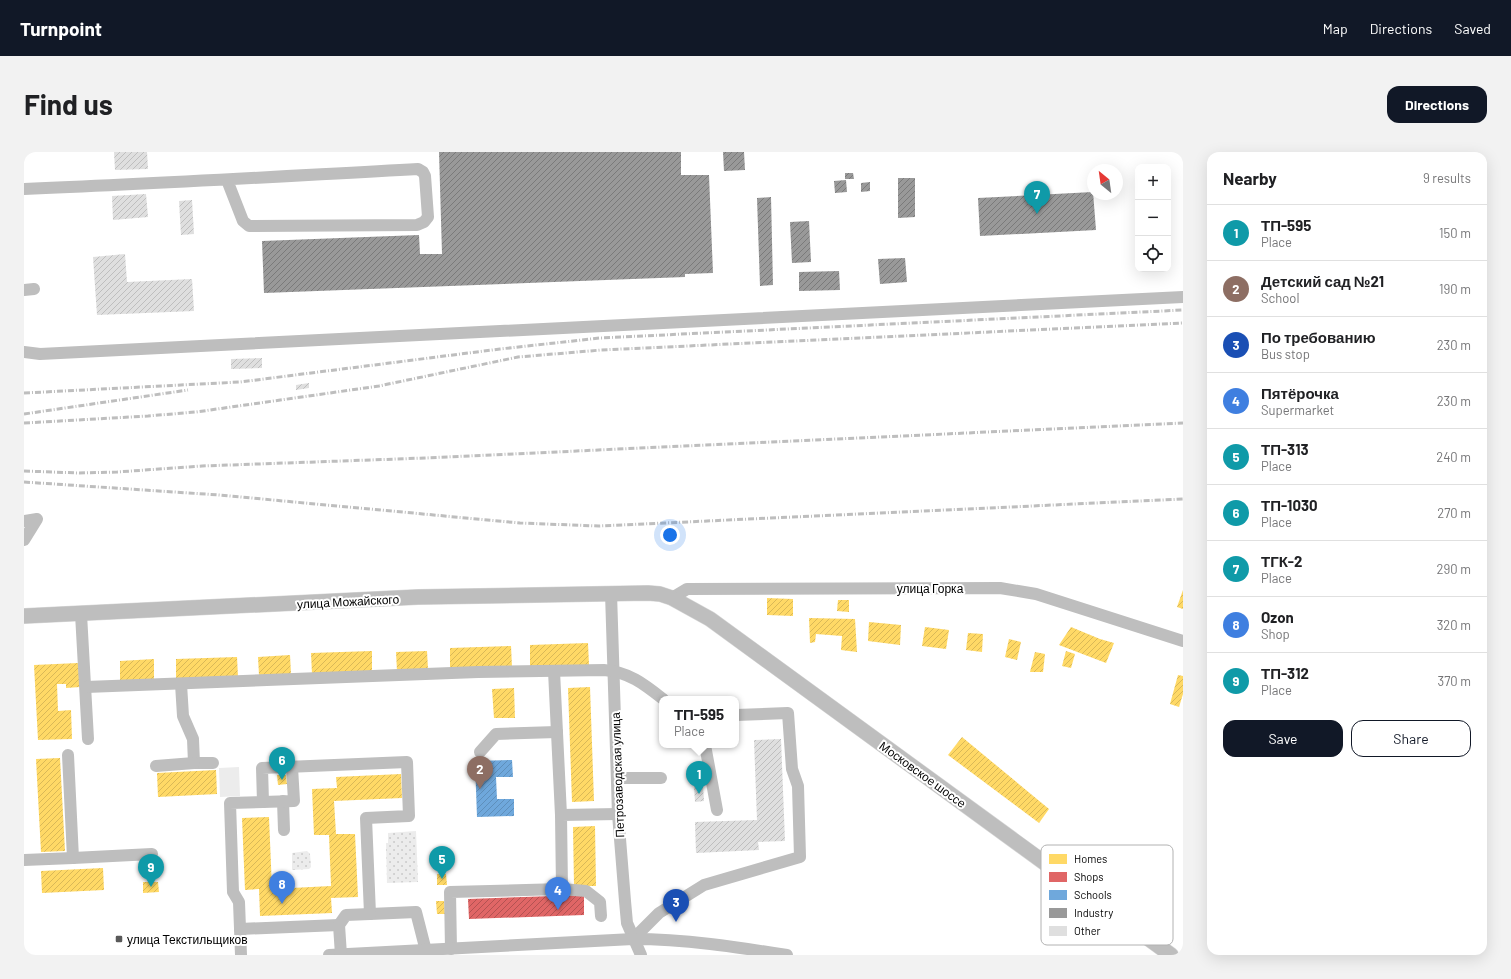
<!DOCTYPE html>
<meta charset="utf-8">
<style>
body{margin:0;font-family:Barlow,sans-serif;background:#f2f2f2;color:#202124}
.controls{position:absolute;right:12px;top:12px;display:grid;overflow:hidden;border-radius:8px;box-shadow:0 4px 16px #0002}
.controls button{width:36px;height:36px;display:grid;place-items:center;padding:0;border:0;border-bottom:1px solid #e0e0e0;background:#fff;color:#202124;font:20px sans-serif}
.compass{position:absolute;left:1063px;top:12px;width:36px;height:36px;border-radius:50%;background:#fff;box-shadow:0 4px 16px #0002;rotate:331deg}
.you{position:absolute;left:646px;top:383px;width:14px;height:14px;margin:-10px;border:3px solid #fff;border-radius:50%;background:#1a73e8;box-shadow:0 0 0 6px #1a73e833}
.badge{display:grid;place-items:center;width:26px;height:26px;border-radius:50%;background:#111827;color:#fff;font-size:13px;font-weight:700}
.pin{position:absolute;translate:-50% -33px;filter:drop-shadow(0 1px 2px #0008)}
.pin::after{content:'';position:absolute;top:21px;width:14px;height:12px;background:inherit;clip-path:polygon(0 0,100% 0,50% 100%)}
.popup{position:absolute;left:635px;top:544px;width:80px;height:52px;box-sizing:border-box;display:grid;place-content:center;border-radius:8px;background:#fff;filter:drop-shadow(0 1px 3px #0005);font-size:13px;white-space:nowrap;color:#757577}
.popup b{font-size:15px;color:#202124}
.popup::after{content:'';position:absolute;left:50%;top:100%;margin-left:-8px;border:8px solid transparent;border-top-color:#fff}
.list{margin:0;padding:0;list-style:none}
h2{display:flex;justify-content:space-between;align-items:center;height:52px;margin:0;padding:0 16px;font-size:17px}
h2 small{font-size:13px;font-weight:400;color:#757577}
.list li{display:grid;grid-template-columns:26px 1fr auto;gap:12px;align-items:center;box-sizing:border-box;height:56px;padding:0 16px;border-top:1px solid #e0e0e0}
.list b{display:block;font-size:15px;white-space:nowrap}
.list p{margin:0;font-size:13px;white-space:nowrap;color:#757577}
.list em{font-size:13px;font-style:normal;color:#757577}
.actions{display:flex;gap:8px;padding:12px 16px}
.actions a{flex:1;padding:9px 0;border:1px solid #111827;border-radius:12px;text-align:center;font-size:14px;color:#111827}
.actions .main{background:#111827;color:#fff}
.icon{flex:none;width:22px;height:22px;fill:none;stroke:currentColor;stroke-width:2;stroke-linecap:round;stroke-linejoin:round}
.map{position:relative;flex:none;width:1159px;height:803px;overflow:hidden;border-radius:12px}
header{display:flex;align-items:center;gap:24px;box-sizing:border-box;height:56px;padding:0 20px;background:#111827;color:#fff}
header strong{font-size:19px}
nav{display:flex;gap:22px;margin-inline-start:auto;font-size:14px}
.intro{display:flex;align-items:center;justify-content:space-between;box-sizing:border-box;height:96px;padding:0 24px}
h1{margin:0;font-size:28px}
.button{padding:10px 18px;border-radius:12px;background:#111827;color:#fff;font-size:14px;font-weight:700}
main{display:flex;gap:24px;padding:0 24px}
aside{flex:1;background:#fff;border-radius:12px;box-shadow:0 4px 16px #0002}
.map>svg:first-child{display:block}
.grass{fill:#ececec}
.park{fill:url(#park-dots)}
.homes{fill:url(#homes-hatch)}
.shops{fill:url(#shops-hatch)}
.schools{fill:url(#schools-hatch)}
.industry{fill:url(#industry-hatch)}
.building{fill:url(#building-hatch)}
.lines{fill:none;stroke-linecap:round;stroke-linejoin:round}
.major-casing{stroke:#dbdbdb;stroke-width:16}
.minor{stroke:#bebebe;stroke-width:12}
.major{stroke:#bebebe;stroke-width:15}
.rail{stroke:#bebebe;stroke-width:3;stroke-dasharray:6 2 1 2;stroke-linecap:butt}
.poi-dot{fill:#595959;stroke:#fff;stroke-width:1.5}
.labels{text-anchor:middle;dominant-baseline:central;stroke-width:4;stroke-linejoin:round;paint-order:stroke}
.street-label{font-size:12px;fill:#000;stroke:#fff}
.poi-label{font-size:12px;fill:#000;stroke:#fff;text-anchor:start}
.key{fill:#fff;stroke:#b2b2b2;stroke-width:1}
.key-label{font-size:11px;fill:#000}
</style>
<header>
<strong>Turnpoint</strong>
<nav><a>Map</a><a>Directions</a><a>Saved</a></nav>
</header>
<div class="intro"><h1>Find us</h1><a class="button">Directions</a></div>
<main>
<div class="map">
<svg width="1159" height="803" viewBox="0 0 1159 803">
<defs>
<pattern id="park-dots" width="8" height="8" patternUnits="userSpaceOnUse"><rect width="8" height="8" fill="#ececec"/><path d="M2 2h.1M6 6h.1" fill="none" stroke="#c9c9c9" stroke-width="1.8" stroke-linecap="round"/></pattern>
<pattern id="homes-hatch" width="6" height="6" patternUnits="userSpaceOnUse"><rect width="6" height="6" fill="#ffd966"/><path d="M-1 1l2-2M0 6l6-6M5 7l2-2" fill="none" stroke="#d9b857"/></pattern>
<pattern id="shops-hatch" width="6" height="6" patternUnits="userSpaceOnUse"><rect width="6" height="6" fill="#e06666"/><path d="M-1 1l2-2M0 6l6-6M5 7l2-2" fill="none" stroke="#b35252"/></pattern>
<pattern id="schools-hatch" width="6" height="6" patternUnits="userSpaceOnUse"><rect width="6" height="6" fill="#6fa8dc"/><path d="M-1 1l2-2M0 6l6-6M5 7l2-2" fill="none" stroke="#5e8fbb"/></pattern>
<pattern id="industry-hatch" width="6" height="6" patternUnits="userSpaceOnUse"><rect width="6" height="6" fill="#999"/><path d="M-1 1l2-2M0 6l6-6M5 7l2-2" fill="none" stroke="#7a7a7a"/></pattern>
<pattern id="building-hatch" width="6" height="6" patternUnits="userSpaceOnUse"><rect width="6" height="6" fill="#dfdfdf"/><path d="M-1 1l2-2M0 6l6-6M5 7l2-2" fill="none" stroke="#bebebe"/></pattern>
</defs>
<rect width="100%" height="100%" fill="#fff"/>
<path class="grass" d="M215,615L216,644L196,645L195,616Z"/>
<g class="park">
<path d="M392,679L394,730L363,731L362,691H364V681Z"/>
<path d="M283,699L286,702L287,715L285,717L268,718V701Z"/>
</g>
<g class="homes">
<path d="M1159,438V457L1153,455Z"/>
<path d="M743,446L769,447V464L743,463Z"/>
<path d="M814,448H825V460L813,459Z"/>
<path d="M785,466L831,467L833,500L817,498L818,484L792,482L791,490L786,491Z"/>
<path d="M845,470L877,473L876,493L844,489Z"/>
<path d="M901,475L925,478L922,497L898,494Z"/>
<path d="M1047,475L1076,487L1090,491L1082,511L1035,493Z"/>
<path d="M944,481L959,482L958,500L942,498Z"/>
<path d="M985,487L997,490L993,508L981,505Z"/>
<path d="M564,491L565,513L506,514V493Z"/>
<path d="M487,494L488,515L426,516V496Z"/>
<path d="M348,499V520L288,522L287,501Z"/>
<path d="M403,499L404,517L373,519L372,500Z"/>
<path d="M1042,499L1051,502L1047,516L1038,514Z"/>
<path d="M1011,500L1021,502L1019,520H1006Z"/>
<path d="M266,503L267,522L235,523L234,505Z"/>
<path d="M213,505L214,525L152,527V507Z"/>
<path d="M130,507V529L96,531V509Z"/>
<path d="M54,511L56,535L42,536V532H33L34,559L47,558L48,587L14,588L10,513Z"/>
<path d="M1154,523L1159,524V542L1155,555L1146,552Z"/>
<path d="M566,535L570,649L548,650L544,536Z"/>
<path d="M490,536L491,566H470L468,537Z"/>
<path d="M938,585L1025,657L1015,671L924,603Z"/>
<path d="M36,606L41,699L17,700L12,607Z"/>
<path d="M192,618L193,642L134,645L133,621Z"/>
<path d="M377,622L378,646L310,649L312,682H331L334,745L307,746L308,761L236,764L235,737L221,738L218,666L245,665L248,737L307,734L305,683H290L288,637L313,636L312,625Z"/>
<path d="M253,623H262L263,632L254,633Z"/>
<path d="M571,674L572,734H550L549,675Z"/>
<path d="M79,716L80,738L18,741L17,719Z"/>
<path d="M413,722H422L423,733H413Z"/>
<path d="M119,730H134L135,740L119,741Z"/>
<path d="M412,749H420L421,762H413Z"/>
</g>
<path class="shops" d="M560,743V763L445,767L444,747Z"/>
<path class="schools" d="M488,608L489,625H472L473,647H490V664L453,665L451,609Z"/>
<g class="industry">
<path d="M415,0H657V23H685L689,121L661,122V125L240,141L238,89L395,83L396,102H418Z"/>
<path d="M699,0H720L721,18L700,19Z"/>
<path d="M821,21H829L830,27H821Z"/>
<path d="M874,26H891V65L874,66Z"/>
<path d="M822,28L823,40L811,41L810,29Z"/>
<path d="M846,30V39L837,40V31Z"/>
<path d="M1069,40L1072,78L956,84L954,46Z"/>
<path d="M747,45L749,133L736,134L733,46Z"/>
<path d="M785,69L787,110L768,111L766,70Z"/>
<path d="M881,106L883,130L856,132L854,107Z"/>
<path d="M815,119L816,138L775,139V120Z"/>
</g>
<g class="building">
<path d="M90,0H123L124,17L91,18Z"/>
<path d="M122,42L124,65L89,68L88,44Z"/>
<path d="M168,48L170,82L157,83L155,49Z"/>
<path d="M101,102L103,130L168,127L170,159L73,163L69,105Z"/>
<path d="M238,206V216L207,217V207Z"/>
<path d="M285,231V236L272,238V233Z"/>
<path d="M757,587L761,689L734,690L735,698L672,701L671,670L733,668L730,588Z"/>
<path d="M670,634H679L680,649L671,650Z"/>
</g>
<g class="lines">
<g class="major-casing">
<path id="major" d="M0,464L394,445L624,441L636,442L648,446L686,467L1147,803"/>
</g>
<g class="minor">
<path d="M0,37C132,32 263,24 394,17L399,20L401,24L404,65L400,70L393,73L225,74L219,69L203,28"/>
<path d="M0,138L10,137"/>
<path d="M0,200L16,202L1159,145"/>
<path d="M0,369L13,367L0,388"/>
<path d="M587,441L594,662L601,749L603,771L617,803"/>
<path d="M648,446L663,437L976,436L1012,442L1159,489"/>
<path d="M57,462L64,587"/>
<path d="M530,519L537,663"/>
<path d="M157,532L159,564L169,587L170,611H189"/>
<path d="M62,535L454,520L580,518C605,520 620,532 639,547"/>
<path d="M681,593L693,658"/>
<path d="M456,600L472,582L533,580"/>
<path d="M132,614L170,611"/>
<path d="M593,626H637"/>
<path d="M259,649L260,678"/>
<path d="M239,650L270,649L268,615"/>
<path d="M49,706L128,702"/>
<path d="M0,708L49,706L44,603"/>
<path d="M538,737L562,739L576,750L577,764"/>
<path d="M216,777L315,773"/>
<path d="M609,787L635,761L680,733L776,705L774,634L768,617L764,561L712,563"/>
<path d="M427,797L426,740L538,737L537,663L594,662"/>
<path d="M217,803L215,750L209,740L206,651L239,650L238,616L383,610L385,664L342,666L346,762L392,760L403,803"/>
<path d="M305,803L609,787C661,787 712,795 763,803"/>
<path d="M317,803L315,773L322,763L346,762"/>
</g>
<use href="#major" class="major"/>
<g class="rail">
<path d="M0,241L216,230L476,197L576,186L1159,158"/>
<path d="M0,262L164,238"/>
<path d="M0,271L124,264L172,260L355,234L494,205L577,198L1159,171"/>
<path d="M0,319L55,321L93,320L178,314L401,306L1159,271"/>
<path d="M0,330L195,343L496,371L575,374L1159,347"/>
</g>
</g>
<rect class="poi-dot" x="91" y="783" width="8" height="8" rx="2"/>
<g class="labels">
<g class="street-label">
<text x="906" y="436">улица Горка</text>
<text transform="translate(324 449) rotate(-3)">улица Можайского</text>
<text transform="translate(899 622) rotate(36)">Московское шоссе</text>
<text transform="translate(593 623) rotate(-92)">Петрозаводская улица</text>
</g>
<g class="poi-label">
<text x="103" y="787">улица Текстильщиков</text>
</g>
</g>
<rect x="1017" y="693" width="132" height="100" rx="6" class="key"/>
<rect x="1025" y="702" width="18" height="10" fill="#ffd966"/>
<rect x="1025" y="720" width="18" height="10" fill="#e06666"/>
<rect x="1025" y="738" width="18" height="10" fill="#6fa8dc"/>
<rect x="1025" y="756" width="18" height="10" fill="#999"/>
<rect x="1025" y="774" width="18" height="10" fill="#dfdfdf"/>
<g class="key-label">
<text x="1050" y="711">Homes</text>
<text x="1050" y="729">Shops</text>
<text x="1050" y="747">Schools</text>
<text x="1050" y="765">Industry</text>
<text x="1050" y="783">Other</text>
</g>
</svg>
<div class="controls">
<button>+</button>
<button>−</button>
<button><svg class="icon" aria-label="locate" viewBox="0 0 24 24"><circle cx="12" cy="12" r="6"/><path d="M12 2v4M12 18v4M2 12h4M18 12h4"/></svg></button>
</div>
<svg class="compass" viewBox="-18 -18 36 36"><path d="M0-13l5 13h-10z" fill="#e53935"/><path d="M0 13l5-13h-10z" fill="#757577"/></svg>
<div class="you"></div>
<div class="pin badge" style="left:675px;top:642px;background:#0f9aa8">1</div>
<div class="popup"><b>ТП-595</b>Place</div>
<div class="pin badge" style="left:456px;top:637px;background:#8d6e63">2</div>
<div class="pin badge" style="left:652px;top:770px;background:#1a4fb4">3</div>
<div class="pin badge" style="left:534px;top:758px;background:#3f7fe0">4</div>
<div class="pin badge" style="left:418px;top:727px;background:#0f9aa8">5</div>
<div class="pin badge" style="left:258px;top:628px;background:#0f9aa8">6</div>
<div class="pin badge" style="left:1013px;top:62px;background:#0f9aa8">7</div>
<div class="pin badge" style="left:258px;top:752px;background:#3f7fe0">8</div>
<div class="pin badge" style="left:127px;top:735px;background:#0f9aa8">9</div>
</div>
<aside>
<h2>Nearby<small>9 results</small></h2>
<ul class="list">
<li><span class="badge" style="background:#0f9aa8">1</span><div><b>ТП-595</b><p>Place</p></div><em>150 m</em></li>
<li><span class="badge" style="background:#8d6e63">2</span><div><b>Детский сад №21</b><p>School</p></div><em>190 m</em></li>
<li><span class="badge" style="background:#1a4fb4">3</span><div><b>По требованию</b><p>Bus stop</p></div><em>230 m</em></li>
<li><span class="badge" style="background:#3f7fe0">4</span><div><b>Пятёрочка</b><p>Supermarket</p></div><em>230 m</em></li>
<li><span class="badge" style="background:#0f9aa8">5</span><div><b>ТП-313</b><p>Place</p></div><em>240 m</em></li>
<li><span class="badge" style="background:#0f9aa8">6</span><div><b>ТП-1030</b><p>Place</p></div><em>270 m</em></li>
<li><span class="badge" style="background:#0f9aa8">7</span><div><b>ТГК-2</b><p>Place</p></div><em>290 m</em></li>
<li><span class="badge" style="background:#3f7fe0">8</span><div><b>Ozon</b><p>Shop</p></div><em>320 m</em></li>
<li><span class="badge" style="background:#0f9aa8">9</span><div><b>ТП-312</b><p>Place</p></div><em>370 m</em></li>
</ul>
<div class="actions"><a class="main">Save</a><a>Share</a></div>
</aside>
</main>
